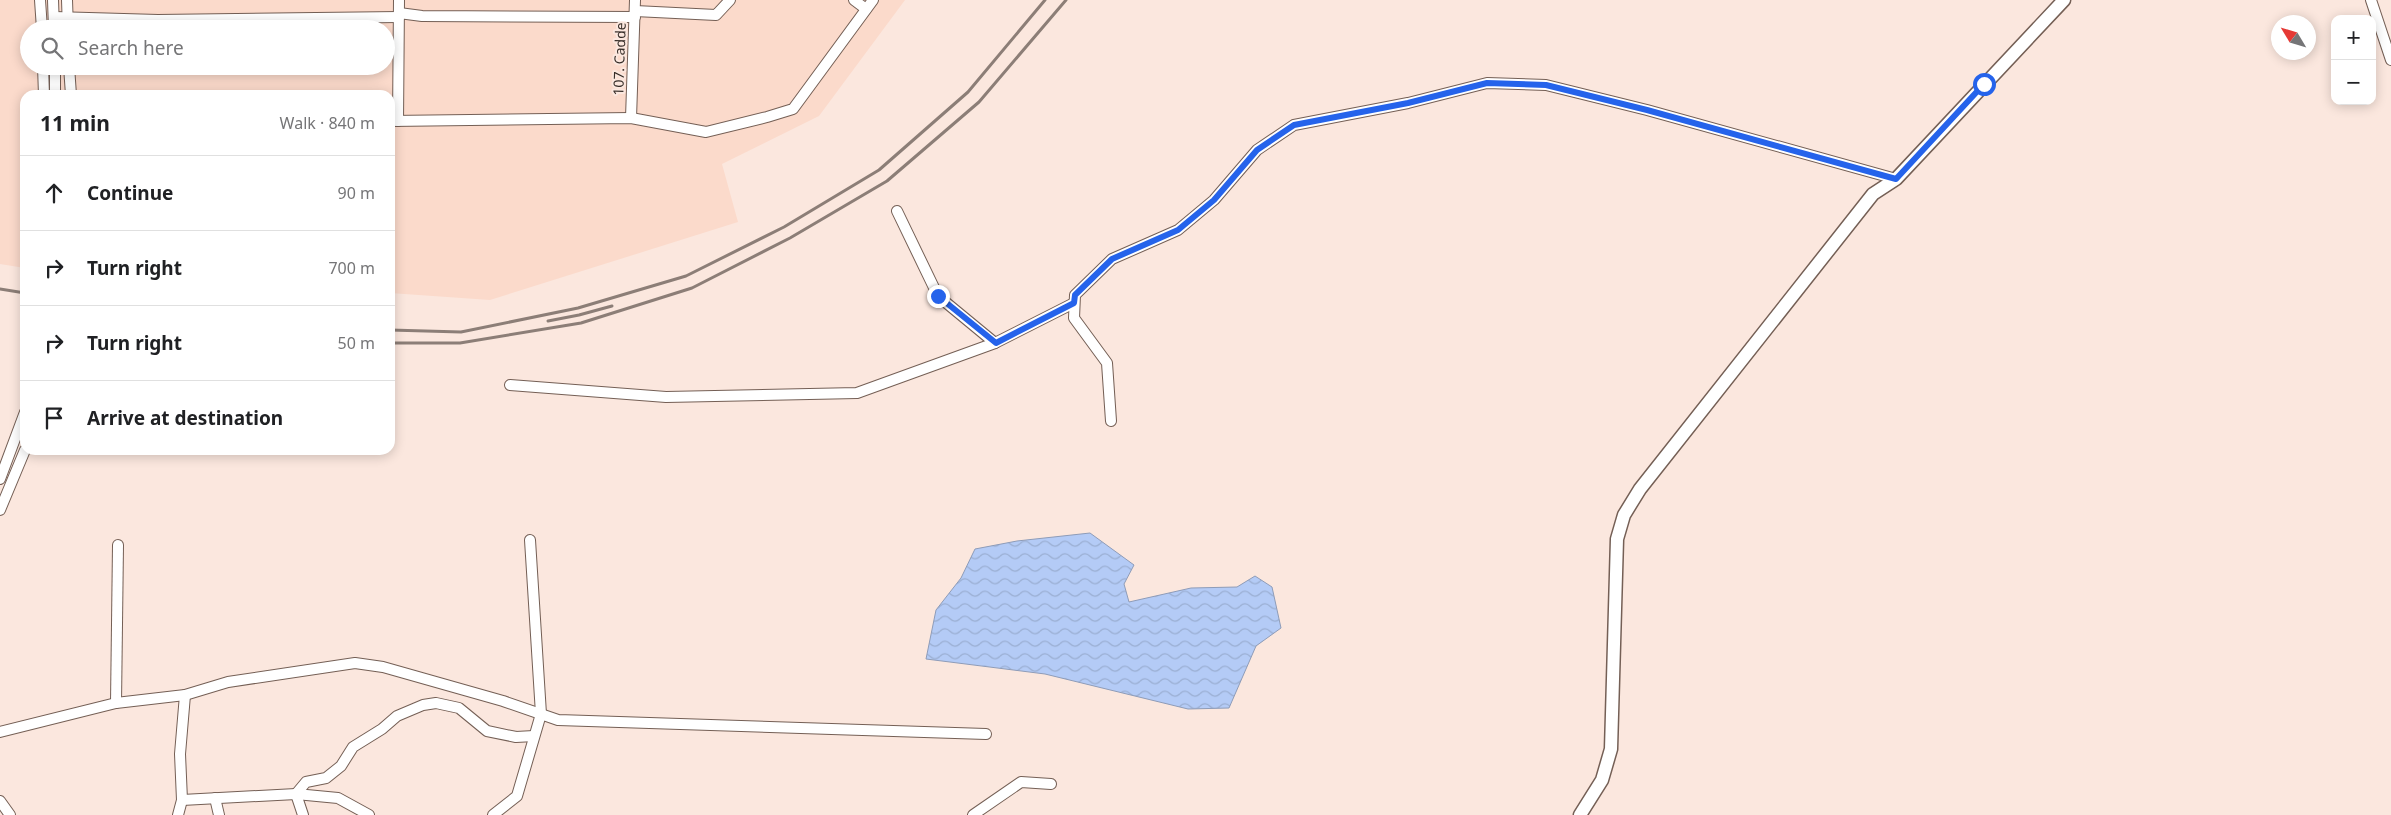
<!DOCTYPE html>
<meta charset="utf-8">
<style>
body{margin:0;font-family:"Noto Sans",sans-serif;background:#f2f2f2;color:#202124}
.controls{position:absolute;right:15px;top:15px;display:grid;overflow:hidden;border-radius:10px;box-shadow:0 2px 12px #0003}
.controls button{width:45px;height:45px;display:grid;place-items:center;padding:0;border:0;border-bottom:1px solid #e0e0e0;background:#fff;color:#202124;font:25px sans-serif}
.compass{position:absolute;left:2271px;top:15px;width:45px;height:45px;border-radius:50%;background:#fff;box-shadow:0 2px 12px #0003;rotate:308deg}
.stop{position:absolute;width:15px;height:15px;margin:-11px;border:4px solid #2563eb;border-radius:50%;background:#fff}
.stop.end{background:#2563eb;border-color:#fff;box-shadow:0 1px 5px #0008}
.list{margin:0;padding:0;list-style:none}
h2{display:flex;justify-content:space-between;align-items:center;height:65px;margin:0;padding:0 20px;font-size:21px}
h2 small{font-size:16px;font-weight:400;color:#757577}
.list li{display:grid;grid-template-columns:32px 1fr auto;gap:15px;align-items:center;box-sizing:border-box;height:75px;padding:0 20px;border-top:1px solid #e0e0e0}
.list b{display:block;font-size:19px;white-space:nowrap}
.list em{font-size:16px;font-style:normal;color:#757577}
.icon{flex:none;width:28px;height:28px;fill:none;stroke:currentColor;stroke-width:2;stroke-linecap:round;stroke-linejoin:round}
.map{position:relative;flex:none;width:2391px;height:815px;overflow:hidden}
.search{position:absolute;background:#fff;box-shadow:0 2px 12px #0003;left:20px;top:20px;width:375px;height:55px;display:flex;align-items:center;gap:12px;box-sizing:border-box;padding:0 18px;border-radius:28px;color:#757577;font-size:19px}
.panel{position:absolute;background:#fff;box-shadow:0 2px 12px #0003;left:20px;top:90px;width:375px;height:365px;border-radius:15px}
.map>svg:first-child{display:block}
.built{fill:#fbdacb;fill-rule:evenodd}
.water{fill:url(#water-waves);stroke:#8e9cb8}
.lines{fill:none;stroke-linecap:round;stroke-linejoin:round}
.minor-casing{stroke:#745f55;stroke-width:12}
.major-casing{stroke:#745f55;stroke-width:15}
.minor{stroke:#fff;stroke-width:10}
.major{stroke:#fff;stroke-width:12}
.rail{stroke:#8c7e77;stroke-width:3}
.route{stroke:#2563eb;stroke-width:6}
.labels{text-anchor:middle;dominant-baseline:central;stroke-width:4;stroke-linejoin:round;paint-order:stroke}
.street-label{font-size:14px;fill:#362d28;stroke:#fbe7de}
</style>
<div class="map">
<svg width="2391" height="815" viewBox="0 0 2391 815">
<defs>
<pattern id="water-waves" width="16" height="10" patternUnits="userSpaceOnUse" patternTransform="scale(1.25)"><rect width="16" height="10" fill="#b4cbf6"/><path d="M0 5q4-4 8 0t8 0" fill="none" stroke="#9bafd3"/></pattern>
</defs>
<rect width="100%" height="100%" fill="#fbe7de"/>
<path class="built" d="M0,0H905L819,116L722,164L738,222L490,300L390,293V95H25V268L0,264ZM29,29H386V66H29Z"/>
<path class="water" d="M1090,533L1134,565L1124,584L1129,602L1191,588L1237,587L1255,576L1272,587L1281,628L1256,646L1229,708L1188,709L1045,674L926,659L936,610L961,578L975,549L1017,541Z"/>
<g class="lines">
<g class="minor-casing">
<g id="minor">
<path d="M40,0L42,29"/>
<path d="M53,0L54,29"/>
<path d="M67,0L68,29"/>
<path d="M854,0L866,9"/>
<path d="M2371,0L2391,60"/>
<path d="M635,11L716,15L730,0"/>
<path d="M399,13L422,16L635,17"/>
<path d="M54,17L158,20L399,17"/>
<path d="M43,66L44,95"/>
<path d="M55,66V95"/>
<path d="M69,66L71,95"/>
<path d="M631,118L635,0"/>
<path d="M390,121L631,118L706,132L767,117L793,109L873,0"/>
<path d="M398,121L399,0"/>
<path d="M897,211L938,296L995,343L1074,303"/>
<path d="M510,385L666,397L857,393L995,343"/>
<path d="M1111,421L1107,363L1074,318L1075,295L1112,259L1178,230L1214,200L1257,150L1294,125L1408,103L1487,83L1546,85L1647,110L1896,179"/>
<path d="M0,479L25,412"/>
<path d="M0,510L25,450"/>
<path d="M116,703L118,545"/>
<path d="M0,732L116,703L185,695L228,682L355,663L383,667L503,701L558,720L986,734"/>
<path d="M215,798L219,815"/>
<path d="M182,800L296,794L338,798L369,815"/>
<path d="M0,801L10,815"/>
<path d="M178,815L182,800L180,754L185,695"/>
<path d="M303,815L296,794L306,782L326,778L341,766L353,747L382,729L397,716L423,705L436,703L459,708L487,731L516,737L534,736"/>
<path d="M493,815L517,796L541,714L530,540"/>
<path d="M973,815L1021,782L1051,784"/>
</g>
</g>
<g class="major-casing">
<path id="major" d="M1580,815L1602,780L1611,749L1617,539L1624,515L1640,489L1873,194L1896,179L2064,0"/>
</g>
<use href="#minor" class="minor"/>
<use href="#major" class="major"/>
<g class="rail">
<path d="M0,289L25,293"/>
<path d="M548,321L579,315L612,306"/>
<path d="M390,330L461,332L578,308L686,276L784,227L879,170L968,92L1045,0"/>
<path d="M390,343H460L581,323L692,288L790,238L887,181L979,102L1066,0"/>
</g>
</g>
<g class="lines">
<path class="route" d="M938,296L996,343L1074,303L1075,295L1112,259L1178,230L1214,200L1257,150L1294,125L1408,103L1487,83L1546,85L1647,110L1896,179L1984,84"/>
</g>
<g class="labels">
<g class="street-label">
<text transform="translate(619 59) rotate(-88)">107. Cadde</text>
</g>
</g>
</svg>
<div class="controls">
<button>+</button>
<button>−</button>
</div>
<svg class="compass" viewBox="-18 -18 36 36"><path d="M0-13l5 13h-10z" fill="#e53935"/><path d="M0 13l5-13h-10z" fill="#757577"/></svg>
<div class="stop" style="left:1984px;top:84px"></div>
<div class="stop end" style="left:938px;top:296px"></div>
<div class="search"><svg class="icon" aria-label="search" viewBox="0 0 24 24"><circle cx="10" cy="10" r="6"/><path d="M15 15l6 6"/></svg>Search here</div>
<section class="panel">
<h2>11 min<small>Walk · 840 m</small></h2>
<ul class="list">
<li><svg class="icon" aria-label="ahead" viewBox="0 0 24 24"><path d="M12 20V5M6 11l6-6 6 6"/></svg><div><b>Continue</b></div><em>90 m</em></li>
<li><svg class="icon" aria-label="right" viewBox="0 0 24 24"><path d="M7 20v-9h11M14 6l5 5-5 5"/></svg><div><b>Turn right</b></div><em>700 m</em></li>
<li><svg class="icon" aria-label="right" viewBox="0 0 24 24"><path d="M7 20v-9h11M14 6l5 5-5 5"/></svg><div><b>Turn right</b></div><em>50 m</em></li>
<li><svg class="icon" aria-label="arrive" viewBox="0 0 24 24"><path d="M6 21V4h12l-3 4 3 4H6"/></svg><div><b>Arrive at destination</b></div></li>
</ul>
</section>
</div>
